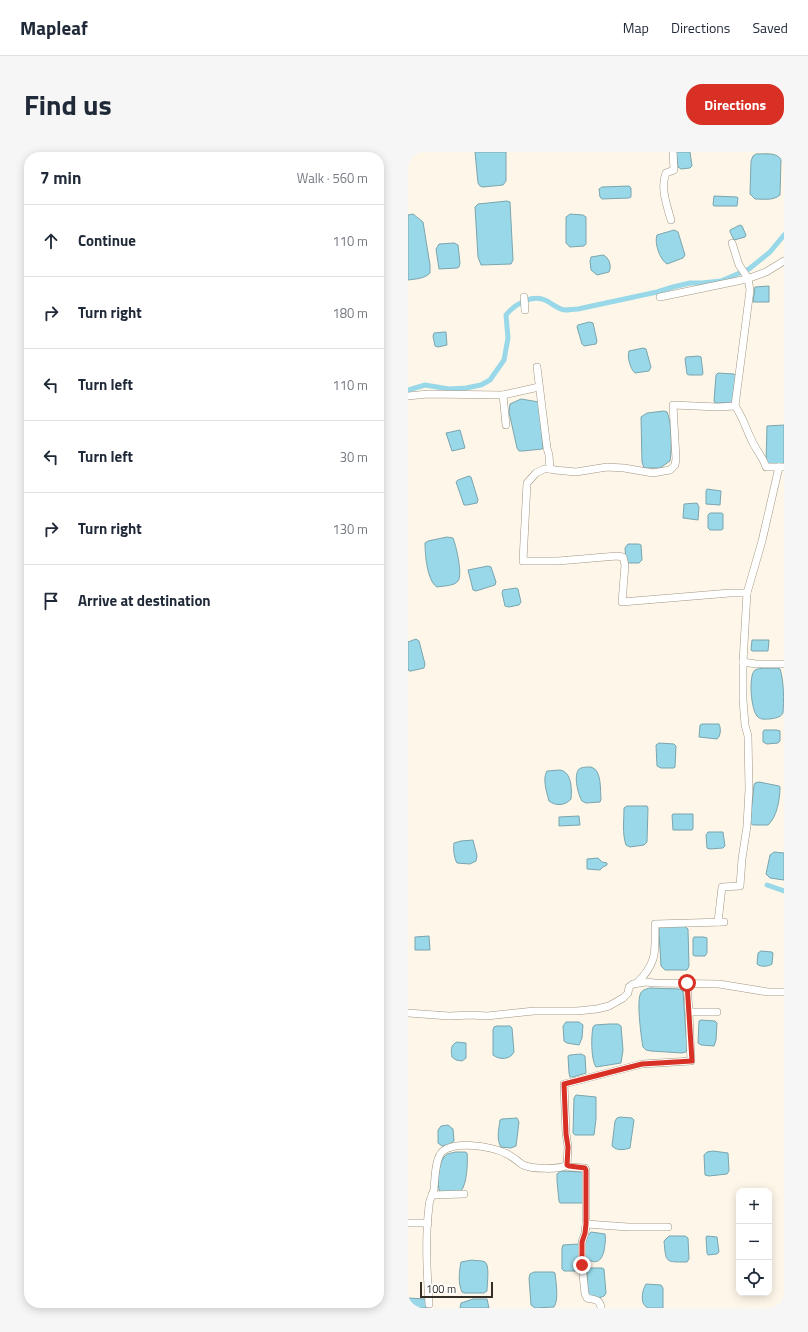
<!DOCTYPE html>
<meta charset="utf-8">
<style>
body{margin:0;font-family:"Titillium Web",sans-serif;background:#f6f6f7;color:#1f2937}
.controls{position:absolute;right:12px;bottom:12px;display:grid;overflow:hidden;border-radius:8px;box-shadow:0 2px 10px #0003}
.controls button{width:36px;height:36px;display:grid;place-items:center;padding:0;border:0;border-bottom:1px solid #e0e1e3;background:#fff;color:#1f2937;font:20px sans-serif}
.scale{position:absolute;left:12px;bottom:10px;width:73px;box-sizing:border-box;padding-left:4px;border:2px solid #332f26;border-top:0;font-size:11px;line-height:14px;white-space:nowrap;color:#332f26;-webkit-text-stroke:3px #fff;paint-order:stroke}
.stop{position:absolute;width:12px;height:12px;margin:-9px;border:3px solid #d93025;border-radius:50%;background:#fff}
.stop.end{background:#d93025;border-color:#fff;box-shadow:0 1px 4px #0008}
.list{margin:0;padding:0;list-style:none}
h2{display:flex;justify-content:space-between;align-items:center;height:52px;margin:0;padding:0 16px;font-size:17px}
h2 small{font-size:13px;font-weight:400;color:#747a83}
.list li{display:grid;grid-template-columns:26px 1fr auto;gap:12px;align-items:center;box-sizing:border-box;height:72px;padding:0 16px;border-top:1px solid #e0e1e3}
.list b{display:block;font-size:15px;white-space:nowrap}
.list em{font-size:13px;font-style:normal;color:#747a83}
.icon{flex:none;width:22px;height:22px;fill:none;stroke:currentColor;stroke-width:2;stroke-linecap:round;stroke-linejoin:round}
.map{position:relative;flex:none;width:376px;height:1156px;overflow:hidden;border-radius:16px}
header{display:flex;align-items:center;gap:24px;box-sizing:border-box;height:56px;padding:0 20px;background:#fff;border-bottom:1px solid #e0e1e3}
header strong{font-size:19px}
nav{display:flex;gap:22px;margin-inline-start:auto;font-size:14px}
.intro{display:flex;align-items:center;justify-content:space-between;box-sizing:border-box;height:96px;padding:0 24px}
h1{margin:0;font-size:28px}
.button{padding:10px 18px;border-radius:16px;background:#d93025;color:#fff;font-size:14px;font-weight:700}
main{display:flex;gap:24px;padding:0 24px}
aside{flex:1;background:#fff;border-radius:16px;box-shadow:0 2px 10px #0003}
.map>svg:first-child{display:block}
.water{fill:#99d8e8;stroke:#7aa5ae}
.lines{fill:none;stroke-linecap:round;stroke-linejoin:round}
.canal{stroke:#99d8e8;stroke-width:5}
.minor-casing{stroke:#a09680;stroke-width:8}
.minor{stroke:#fff;stroke-width:7}
.route{stroke:#d93025;stroke-width:5}
</style>
<header>
<strong>Mapleaf</strong>
<nav><a>Map</a><a>Directions</a><a>Saved</a></nav>
</header>
<div class="intro"><h1>Find us</h1><a class="button">Directions</a></div>
<main>
<aside>
<h2>7 min<small>Walk · 560 m</small></h2>
<ul class="list">
<li><svg class="icon" aria-label="ahead" viewBox="0 0 24 24"><path d="M12 20V5M6 11l6-6 6 6"/></svg><div><b>Continue</b></div><em>110 m</em></li>
<li><svg class="icon" aria-label="right" viewBox="0 0 24 24"><path d="M7 20v-9h11M14 6l5 5-5 5"/></svg><div><b>Turn right</b></div><em>180 m</em></li>
<li><svg class="icon" aria-label="left" viewBox="0 0 24 24"><path d="M17 20v-9H6M10 6l-5 5 5 5"/></svg><div><b>Turn left</b></div><em>110 m</em></li>
<li><svg class="icon" aria-label="left" viewBox="0 0 24 24"><path d="M17 20v-9H6M10 6l-5 5 5 5"/></svg><div><b>Turn left</b></div><em>30 m</em></li>
<li><svg class="icon" aria-label="right" viewBox="0 0 24 24"><path d="M7 20v-9h11M14 6l5 5-5 5"/></svg><div><b>Turn right</b></div><em>130 m</em></li>
<li><svg class="icon" aria-label="arrive" viewBox="0 0 24 24"><path d="M6 21V4h12l-3 4 3 4H6"/></svg><div><b>Arrive at destination</b></div></li>
</ul>
</aside>
<div class="map">
<svg width="376" height="1156" viewBox="0 0 376 1156">
<rect width="100%" height="100%" fill="#fef7e9"/>
<g class="water">
<path d="M67,0H98V29L95,33L75,35L72,34L70,31Z"/>
<path d="M268,0H282L284,14L282,16L273,17L270,15Z"/>
<path d="M348,2C356,2 368,0 373,7L372,43C365,49 355,47 347,47L342,42L343,9L345,4Z"/>
<path d="M221,34L223,36V45L221,46L194,47L192,45L191,37L194,35Z"/>
<path d="M306,44L329,45L330,46L329,54H306L305,53Z"/>
<path d="M99,49L102,50L105,108L103,112L73,113L70,105L67,55L70,52Z"/>
<path d="M5,62L15,70L22,113V121C16,127 7,127 0,128V63Z"/>
<path d="M162,62L175,63L178,65V92L176,94L162,95L158,91V65Z"/>
<path d="M332,73L334,74L338,83L337,85L326,88L322,80V78Z"/>
<path d="M266,78L270,80L277,103L275,106L259,112C252,108 246,91 249,83Z"/>
<path d="M46,91L50,93L52,111L51,115L49,116L31,117L28,97L31,92Z"/>
<path d="M195,103C201,105 204,114 201,120L189,123L183,118L182,109L183,105Z"/>
<path d="M361,134V150H345L347,135Z"/>
<path d="M181,170L185,171L189,189L188,192L176,194L174,192L169,175L170,173Z"/>
<path d="M36,180H38L39,193L30,195L27,194L25,184L26,181Z"/>
<path d="M235,196L238,197L243,215L241,219L227,221C222,217 219,204 221,199Z"/>
<path d="M290,204L293,205L295,221L294,223H281L279,222L277,207L278,205Z"/>
<path d="M310,221L326,222L328,224L325,251H307L306,249L308,223Z"/>
<path d="M113,247L131,250L135,296L134,297L115,299H111L109,296L101,260L102,252Z"/>
<path d="M256,259L259,260C264,271 264,297 262,309L252,316H236L234,310L233,265L239,261Z"/>
<path d="M376,273V313L359,312L358,311L359,274Z"/>
<path d="M52,278L57,296L44,299L38,281Z"/>
<path d="M61,324L63,325L70,348L69,351L59,353H56L48,330L50,328Z"/>
<path d="M299,337L313,339L312,353L298,352V339Z"/>
<path d="M289,351L291,355L290,368L275,366L276,352Z"/>
<path d="M302,361H314L315,362V377L313,378H302L300,376V363Z"/>
<path d="M39,385L45,386C48,393 55,423 50,429C47,434 34,434 29,435C19,429 17,402 17,391L20,389Z"/>
<path d="M220,392H231L233,393L234,408L231,411H221L218,409L217,396Z"/>
<path d="M80,414L83,415L88,430L87,433L68,439L65,438L60,418Z"/>
<path d="M108,436L110,437L113,450L111,453L101,455L97,454L94,441L95,438Z"/>
<path d="M8,487L11,489L17,512L16,516L3,519H1L0,516V490Z"/>
<path d="M344,488H361L360,499H344L343,498Z"/>
<path d="M369,516L372,517C376,529 376,548 375,561C372,566 367,566 362,567C357,567 353,568 350,565C343,560 340,523 347,518C352,515 363,517 369,516Z"/>
<path d="M294,572H311C313,576 313,584 309,587L291,585L292,573Z"/>
<path d="M356,578H369L372,579V589L370,591L359,592L355,590V580Z"/>
<path d="M251,591L266,592L268,594L267,615L266,616H253L249,614L248,593Z"/>
<path d="M183,615C194,618 192,637 193,647L192,650L178,651L174,649C170,643 164,619 173,616C176,615 180,615 183,615Z"/>
<path d="M152,618C164,620 164,638 163,647C157,654 147,654 141,649C139,641 134,627 139,619Z"/>
<path d="M351,630L371,634L372,635C372,647 369,665 360,673H345L342,671L346,633L347,631Z"/>
<path d="M219,654H239L240,656L239,690L236,693L222,695L218,693C214,682 216,668 216,656Z"/>
<path d="M265,662H285V677L284,678H265L264,663Z"/>
<path d="M171,664L172,673L151,674V665Z"/>
<path d="M300,680H315L317,694L315,696L302,697L299,696L298,683Z"/>
<path d="M65,688L69,704L68,709L62,712L49,711C46,706 45,697 46,691L53,689Z"/>
<path d="M366,700L376,701V728L362,726L358,722L362,703Z"/>
<path d="M190,706L194,710L199,711V713L195,715L192,718L179,717V707Z"/>
<path d="M255,774H276L280,777L281,814L279,818H257L253,814L251,779V776Z"/>
<path d="M21,784L22,798H7V785Z"/>
<path d="M286,785H296L299,786V801L297,804H287L285,803V787Z"/>
<path d="M353,799L364,800L365,801L364,812C360,815 352,815 349,812L350,801Z"/>
<path d="M242,836L272,837L275,839L279,897L278,900L274,901L243,899L238,898L235,895C233,885 229,852 232,843C233,838 238,837 242,836Z"/>
<path d="M293,868L307,869L309,871L308,888L306,894L293,893L290,891L291,869Z"/>
<path d="M158,870H171L175,873L174,886L171,893L159,891L156,889L155,874Z"/>
<path d="M201,872H210L213,874L215,898L213,911L188,915C183,908 183,884 185,875L187,873Z"/>
<path d="M89,874H102L104,876L106,900C102,908 91,908 85,903V878L86,875Z"/>
<path d="M49,890L58,891V906L54,909L48,908L44,905C43,899 42,893 49,890Z"/>
<path d="M173,902L177,904L178,921L165,925H162L161,921L160,904L162,903Z"/>
<path d="M168,943L188,945V967L186,983H167L165,981L166,946Z"/>
<path d="M212,965L224,966L226,968L222,996C216,998 209,999 204,994L207,969L209,966Z"/>
<path d="M109,966L111,970L108,994L103,996L93,995C88,987 91,977 92,968L94,967Z"/>
<path d="M40,973L45,977L46,989L40,993L34,994L30,991V978L33,974Z"/>
<path d="M305,999L320,1001L321,1019L319,1022L301,1024L297,1023L296,1003L299,1000Z"/>
<path d="M48,1000H57L59,1001C60,1010 59,1032 53,1039L32,1040C28,1033 31,1011 36,1005C39,1001 44,1001 48,1000Z"/>
<path d="M153,1019L175,1020V1051H152L151,1049L149,1029V1022Z"/>
<path d="M183,1080L197,1082C198,1087 197,1093 196,1099C193,1110 188,1113 177,1106C176,1097 175,1087 183,1080Z"/>
<path d="M261,1084H277L280,1086L281,1107L279,1110C257,1110 258,1111 256,1089Z"/>
<path d="M299,1084L309,1085L311,1100L309,1102L300,1103L299,1101L298,1085Z"/>
<path d="M170,1092L171,1094L172,1117L170,1119H156L154,1117V1096L155,1093Z"/>
<path d="M64,1108C67,1109 74,1108 77,1110C82,1113 79,1133 79,1139L76,1141H56L54,1140C50,1131 51,1120 53,1110Z"/>
<path d="M183,1116H194L196,1117L198,1141L196,1144L191,1146L180,1144L179,1119L180,1117Z"/>
<path d="M126,1120H145L147,1121C148,1131 151,1147 146,1155L127,1156L123,1153L121,1126L122,1122Z"/>
<path d="M238,1132L253,1133L255,1136V1156C250,1156 245,1156 241,1156C231,1154 234,1138 238,1132Z"/>
<path d="M0,1146L17,1147L19,1151L20,1156H0Z"/>
<path d="M65,1147H79L81,1156H52L53,1151Z"/>
</g>
<g class="lines">
<g class="canal">
<path d="M0,238L17,233L41,237L58,236L73,233L82,228L96,208L100,186L98,163C106,153 123,142 137,148C144,151 149,157 157,158C161,158 166,157 170,157L249,140L265,135L282,131H294L313,129L341,117L362,100L376,83"/>
<path d="M359,733L376,739"/>
</g>
<g class="minor-casing">
<g id="minor">
<path d="M263,68C259,54 252,35 258,21L266,18L265,0"/>
<path d="M324,91L331,113L340,126L342,138L327,254L310,255L265,253L268,307L267,313L262,318L245,321L216,316L199,315L168,320L147,318L142,317H136L128,321L119,331L115,409H150L209,404L215,405L217,413L214,450L322,441H339"/>
<path d="M116,145L117,158"/>
<path d="M252,145L339,127L358,120L376,109"/>
<path d="M129,215L139,296L141,303L142,317"/>
<path d="M95,243L131,235"/>
<path d="M0,244L20,242L95,243L98,273"/>
<path d="M327,254C335,265 338,277 344,289C348,298 355,305 358,315H375"/>
<path d="M335,510L348,512H376"/>
<path d="M310,770L314,735L332,734L334,707L339,674L341,637L340,584L337,573L335,548V510L339,441L354,389L371,315"/>
<path d="M229,831C250,810 247,799 247,772L316,770"/>
<path d="M279,831L281,860H309"/>
<path d="M0,861L41,864L64,863L79,864L126,859H169L189,857L201,854L215,846L220,841L221,835L225,832L238,830L247,831L311,832L360,840H376"/>
<path d="M24,1043L56,1042"/>
<path d="M0,1071H20"/>
<path d="M178,1072L220,1075H260"/>
<path d="M21,1152C19,1120 17,1086 21,1054C21,1048 25,1043 26,1037C27,1028 27,1005 35,999C49,989 82,994 97,1001C104,1004 109,1009 115,1013C124,1017 151,1018 159,1013"/>
<path d="M193,1156C192,1147 187,1148 179,1146L177,1142L174,1113V1090L177,1081L178,1072V1018L177,1016L161,1015L159,1013L160,995L158,981L156,932L234,912L283,909L281,860"/>
</g>
</g>
<use href="#minor" class="minor"/>
</g>
<g class="lines">
<path class="route" d="M174,1113V1090L177,1081L178,1072V1018L177,1016L161,1014L159,1013L160,995L158,982L156,932L234,912L284,909L279,831"/>
</g>
</svg>
<div class="controls">
<button>+</button>
<button>−</button>
<button><svg class="icon" aria-label="locate" viewBox="0 0 24 24"><circle cx="12" cy="12" r="6"/><path d="M12 2v4M12 18v4M2 12h4M18 12h4"/></svg></button>
</div>
<div class="scale">100 m</div>
<div class="stop" style="left:279px;top:831px"></div>
<div class="stop end" style="left:174px;top:1113px"></div>
</div>
</main>
